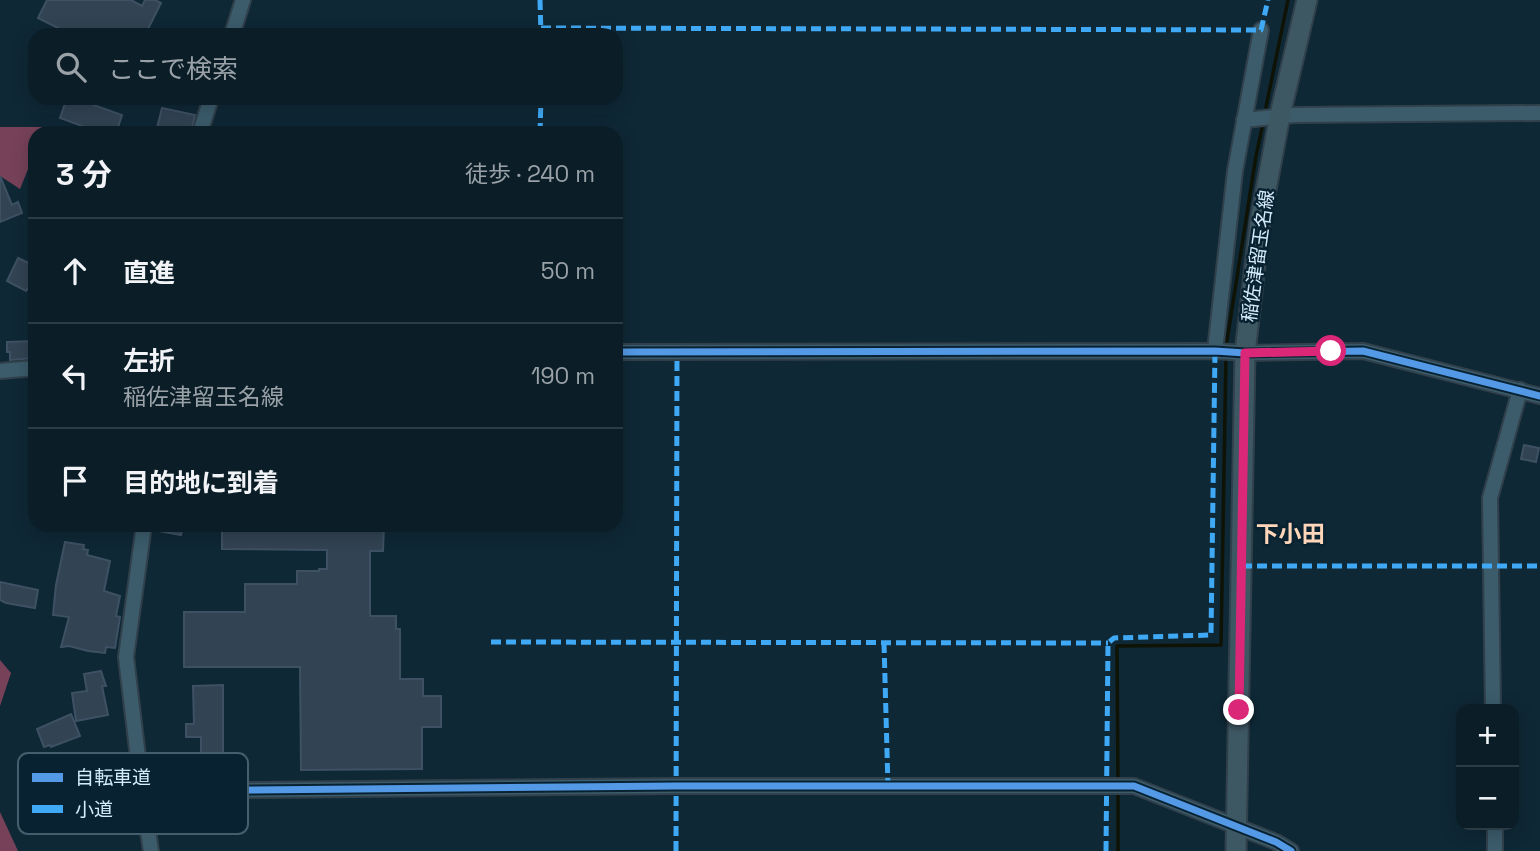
<!DOCTYPE html>
<html lang="ja">
<meta charset="utf-8">
<style>
body{margin:0;font-family:"Space Grotesk","Noto Sans JP",sans-serif;background:#192b34;color:#f1f3f6}
.controls{position:absolute;right:21px;bottom:21px;display:grid;overflow:hidden;border-radius:14px;box-shadow:0 4px 18px #0003}
.controls button{width:63px;height:63px;display:grid;place-items:center;padding:0;border:0;border-bottom:2px solid #2b3c45;background:#0b1e28;color:#f1f3f6;font:35px sans-serif}
.stop{position:absolute;width:21px;height:21px;margin:-16px;border:5px solid #db2777;border-radius:50%;background:#fff}
.stop.end{background:#db2777;border-color:#fff;box-shadow:0 2px 7px #0008}
.list{margin:0;padding:0;list-style:none}
h2{display:flex;justify-content:space-between;align-items:center;height:91px;margin:0;padding:0 28px;font-size:30px}
h2 small{font-size:23px;font-weight:400;color:#9aa2a8}
.list li{display:grid;grid-template-columns:46px 1fr auto;gap:21px;align-items:center;box-sizing:border-box;height:105px;padding:0 28px;border-top:2px solid #2b3c45}
.list b{display:block;font-size:26px;white-space:nowrap}
.list p{margin:0;font-size:23px;white-space:nowrap;color:#9aa2a8}
.list em{font-size:23px;font-style:normal;color:#9aa2a8}
.icon{flex:none;width:38px;height:38px;fill:none;stroke:currentColor;stroke-width:2;stroke-linecap:round;stroke-linejoin:round}
.map{position:relative;flex:none;width:1540px;height:851px;overflow:hidden}
.search{position:absolute;background:#0b1e28;box-shadow:0 4px 18px #0003;left:28px;top:28px;width:595px;height:77px;display:flex;align-items:center;gap:18px;box-sizing:border-box;padding:0 24px;border-radius:21px;color:#9aa2a8;font-size:26px}
.panel{position:absolute;background:#0b1e28;box-shadow:0 4px 18px #0003;left:28px;top:126px;width:595px;height:406px;border-radius:21px}
.map>svg:first-child{display:block}
.forest{fill:#774259}
.lines{fill:none;stroke-linecap:round;stroke-linejoin:round}
.stream{stroke:#0e1306;stroke-width:3.5}
.building{fill:#324353;stroke:#3e5164;stroke-width:2}
.minor-casing{stroke:#31414c;stroke-width:18}
.secondary-casing{stroke:#31414c;stroke-width:23}
.minor{stroke:#3c5c6c;stroke-width:14}
.secondary{stroke:#3e5863;stroke-width:19}
.quiet{stroke:#3fa9f5;stroke-width:5;stroke-dasharray:10 5;stroke-linecap:butt}
.cycleway-casing{stroke:#082232;stroke-width:11}
.cycleway{stroke:#5399e6;stroke-width:7}
.route{stroke:#db2777;stroke-width:9}
.labels{text-anchor:middle;dominant-baseline:central;stroke-width:5;stroke-linejoin:round;paint-order:stroke}
.street-label{font-size:19px;fill:#d4ebfb;stroke:#082232}
.quarter-label{font-size:23px;font-weight:bold;fill:#ffd6b9;stroke:#082232}
.key{fill:#082232;stroke:#455e6e;stroke-width:2}
.key-label{font-size:19px;fill:#d4ebfb}
</style>
<div class="map">
<svg width="1540" height="851" viewBox="0 0 1540 851">
<rect width="100%" height="100%" fill="#0f2836"/>
<g class="forest">
<path d="M0,127H45L42,133H35V152L20,189L0,176Z"/>
<path d="M0,660L11,673L0,706Z"/>
<path d="M0,812L18,851H0Z"/>
</g>
<g class="lines">
<g class="stream">
<path d="M1266,107L1288,0"/>
<path d="M1226,347L1256,156L1262,128"/>
<path d="M1118,782L1117,646L1221,645L1226,354"/>
<path d="M1118,790V851"/>
</g>
</g>
<g class="building">
<path d="M47,0H131L142,6L145,0H155L161,3L145,35H72L38,18Z"/>
<path d="M67,98H74L122,115L116,133H83L85,127L60,118Z"/>
<path d="M162,108L195,115L191,133H178L157,128Z"/>
<path d="M0,176L12,205L18,202L22,213L0,222Z"/>
<path d="M18,258L35,266V285L32,290L28,288L26,291L7,281Z"/>
<path d="M35,341V358L10,360V352H7V342Z"/>
<path d="M1524,445L1539,448L1536,462L1521,459Z"/>
<path d="M154,525H183L181,535L153,530Z"/>
<path d="M222,525H384L383,551H370V616H396V629H400V679H423V696H441V727H422V769L301,770L300,667H184V612H245V584H297V571H319V569H327V550L222,549Z"/>
<path d="M65,542L84,545L83,549L88,550L87,555L110,561L104,591L120,596L116,616L120,617L115,648L106,647L105,653L88,651L69,646L61,647L69,617L53,615L56,585Z"/>
<path d="M0,582L38,590L35,608L6,603L0,600Z"/>
<path d="M101,671L106,686H102L108,715L76,721L72,693L87,691L84,674Z"/>
<path d="M223,685V773H201V737H186V724H194L193,686Z"/>
<path d="M71,714L80,736L51,747L50,745L44,747L37,729Z"/>
</g>
<g class="lines">
<g class="minor-casing">
<g id="minor">
<path d="M232,35L243,0"/>
<path d="M1244,120L1294,115L1540,113"/>
<path d="M200,133L211,98"/>
<path d="M1215,351L1235,171L1261,30"/>
<path d="M616,352L1215,351L1245,353L1363,351L1540,396"/>
<path d="M0,371L35,368"/>
<path d="M144,525L126,657L142,791L151,851"/>
<path d="M1493,709L1490,498L1520,390"/>
<path d="M142,791L676,786H1134L1276,842L1291,851"/>
<path d="M1495,825V851"/>
</g>
</g>
<g class="secondary-casing">
<path id="secondary" d="M1236,851L1245,353L1260,222L1280,115L1307,0"/>
</g>
<use href="#minor" class="minor"/>
<use href="#secondary" class="secondary"/>
<g class="quiet">
<path d="M540,0L541,35"/>
<path d="M541,28L1261,30L1268,0"/>
<path d="M540,133L541,98"/>
<path d="M1242,566H1540"/>
<path d="M491,642L1108,643"/>
<path d="M884,643L888,787"/>
<path d="M676,851L677,352"/>
<path d="M1106,851L1108,643L1114,638L1211,635L1215,351"/>
</g>
<g class="cycleway-casing">
<g id="cycleway">
<path d="M616,352L1215,351L1245,353L1363,351L1540,396"/>
<path d="M142,791L676,786H1134L1276,842L1291,851"/>
</g>
</g>
<use href="#cycleway" class="cycleway"/>
</g>
<g class="lines">
<path class="route" d="M1239,710L1245,353L1331,351"/>
</g>
<g class="labels">
<g class="street-label">
<text transform="translate(1258 256) rotate(-82)">稲佐津留玉名線</text>
</g>
<g class="quarter-label">
<text x="1290" y="534">下小田</text>
</g>
</g>
<rect x="18" y="753" width="230" height="81" rx="10" class="key"/>
<rect x="32" y="773" width="31" height="9" fill="#5399e6"/>
<rect x="32" y="805" width="31" height="8" fill="#3fa9f5"/>
<g class="key-label">
<text x="75" y="784">自転車道</text>
<text x="75" y="816">小道</text>
</g>
</svg>
<div class="controls">
<button>+</button>
<button>−</button>
</div>
<div class="stop" style="left:1331px;top:351px"></div>
<div class="stop end" style="left:1239px;top:710px"></div>
<div class="search"><svg class="icon" aria-label="search" viewBox="0 0 24 24"><circle cx="10" cy="10" r="6"/><path d="M15 15l6 6"/></svg>ここで検索</div>
<section class="panel">
<h2>3 分<small>徒歩 · 240 m</small></h2>
<ul class="list">
<li><svg class="icon" aria-label="ahead" viewBox="0 0 24 24"><path d="M12 20V5M6 11l6-6 6 6"/></svg><div><b>直進</b></div><em>50 m</em></li>
<li><svg class="icon" aria-label="left" viewBox="0 0 24 24"><path d="M17 20v-9H6M10 6l-5 5 5 5"/></svg><div><b>左折</b><p>稲佐津留玉名線</p></div><em>190 m</em></li>
<li><svg class="icon" aria-label="arrive" viewBox="0 0 24 24"><path d="M6 21V4h12l-3 4 3 4H6"/></svg><div><b>目的地に到着</b></div></li>
</ul>
</section>
</div>
